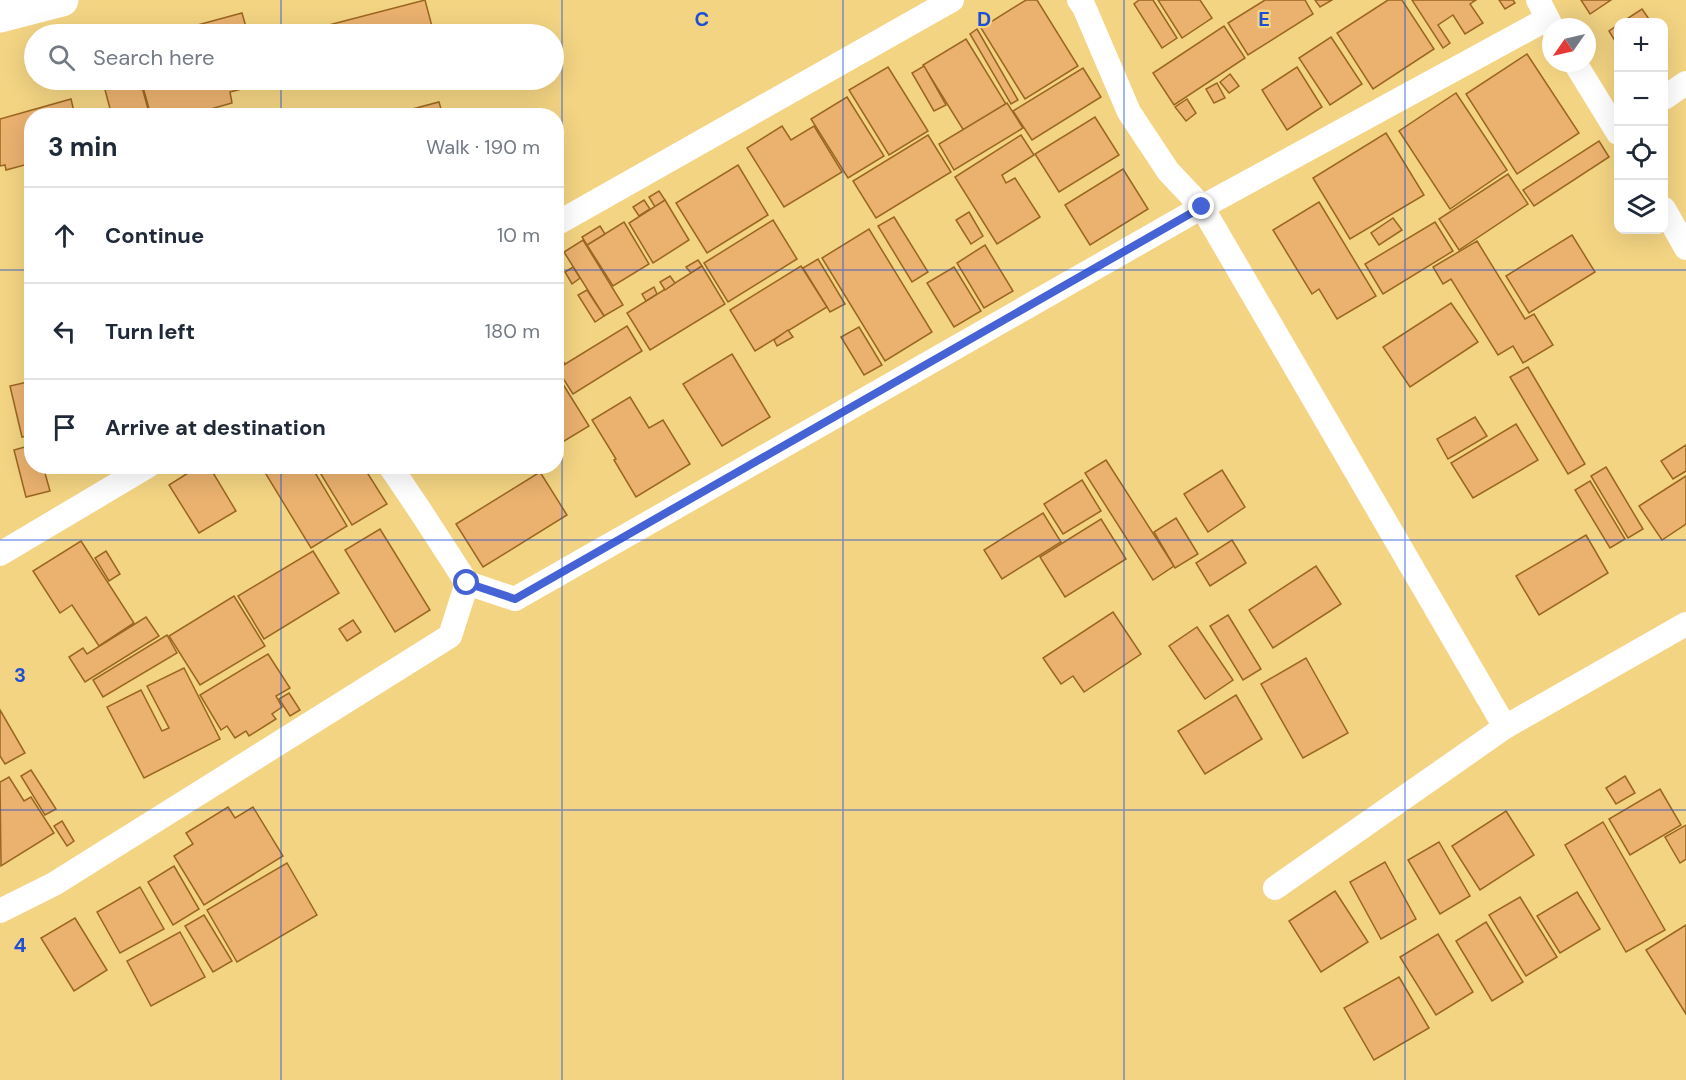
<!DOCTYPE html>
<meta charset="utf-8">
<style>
body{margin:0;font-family:"DM Sans",sans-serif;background:#f6f6f7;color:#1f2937}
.controls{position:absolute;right:18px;top:18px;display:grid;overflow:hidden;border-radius:12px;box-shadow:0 6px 24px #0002}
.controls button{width:54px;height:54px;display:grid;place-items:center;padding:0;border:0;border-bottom:2px solid #e0e1e3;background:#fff;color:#1f2937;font:30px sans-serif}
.compass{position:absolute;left:1542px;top:18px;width:54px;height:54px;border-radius:50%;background:#fff;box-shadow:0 6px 24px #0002;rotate:236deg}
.stop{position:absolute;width:18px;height:18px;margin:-14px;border:4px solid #4663d6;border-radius:50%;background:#fff}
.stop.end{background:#4663d6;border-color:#fff;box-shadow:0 2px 6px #0008}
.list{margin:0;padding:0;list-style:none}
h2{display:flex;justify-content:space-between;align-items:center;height:78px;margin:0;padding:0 24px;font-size:26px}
h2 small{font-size:20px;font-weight:400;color:#747a83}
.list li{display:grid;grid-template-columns:39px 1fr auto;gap:18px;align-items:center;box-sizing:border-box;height:96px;padding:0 24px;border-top:2px solid #e0e1e3}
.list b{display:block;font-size:22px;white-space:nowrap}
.list em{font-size:20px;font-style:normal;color:#747a83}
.icon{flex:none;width:33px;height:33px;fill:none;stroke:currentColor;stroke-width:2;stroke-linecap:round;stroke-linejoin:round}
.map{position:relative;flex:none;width:1686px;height:1080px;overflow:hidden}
.search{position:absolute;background:#fff;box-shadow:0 6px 24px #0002;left:24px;top:24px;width:540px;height:66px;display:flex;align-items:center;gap:15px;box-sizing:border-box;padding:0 21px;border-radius:33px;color:#747a83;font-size:22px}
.panel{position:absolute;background:#fff;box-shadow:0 6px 24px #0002;left:24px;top:108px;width:540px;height:366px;border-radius:24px}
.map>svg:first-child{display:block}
.building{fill:#eab16f;stroke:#9a6620;stroke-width:1.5}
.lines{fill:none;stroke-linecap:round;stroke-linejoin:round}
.street{stroke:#fff;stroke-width:24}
.secondary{stroke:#fff;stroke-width:33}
.route{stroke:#4663d6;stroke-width:8}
.grid{fill:none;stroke:#1d4ed8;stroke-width:1.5;stroke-opacity:0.55}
.grid-label{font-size:20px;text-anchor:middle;font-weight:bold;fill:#1d4ed8;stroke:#f3d483;stroke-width:4.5;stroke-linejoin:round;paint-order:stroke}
</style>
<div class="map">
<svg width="1686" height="1080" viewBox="0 0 1686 1080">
<rect width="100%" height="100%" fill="#f3d483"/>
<g class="building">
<path d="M425,0L434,34H323L321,27Z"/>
<path d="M1026,0H1037L1078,66L1025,99L981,28Z"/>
<path d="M1139,0H1153L1177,38L1162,48L1134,4Z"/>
<path d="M1158,0H1200L1212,18L1182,38Z"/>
<path d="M1265,0H1305L1313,14L1248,55L1228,23Z"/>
<path d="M1315,0H1332L1320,7Z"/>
<path d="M1388,0H1402L1434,49L1373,89L1337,33Z"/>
<path d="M1412,0H1476L1470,4L1483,23L1465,34L1453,15L1438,25L1450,43L1443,48Z"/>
<path d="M1499,0H1513L1515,3L1505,9Z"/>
<path d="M1581,0H1611L1590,14Z"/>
<path d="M1642,9L1651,22H1622Z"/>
<path d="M242,13L248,34H192L190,27Z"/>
<path d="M1618,25V46L1609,31Z"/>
<path d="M1224,26L1245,58L1174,105L1153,73Z"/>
<path d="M180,27L182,34H153Z"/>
<path d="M977,29L1018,100L1011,104L970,34Z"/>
<path d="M1331,37L1362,84L1330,105L1299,58Z"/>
<path d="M966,39L1006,104L964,131L923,65Z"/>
<path d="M1527,54L1579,133L1517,174L1466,94Z"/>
<path d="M924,66L946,105L934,111L912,73Z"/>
<path d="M888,67L928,131L889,155L849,90Z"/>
<path d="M1297,67L1322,107L1287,130L1262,90Z"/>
<path d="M1083,68L1101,97L1032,140L1013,111Z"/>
<path d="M1230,74L1239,86L1229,93L1220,82Z"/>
<path d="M130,80H140L150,116H112L104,86Z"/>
<path d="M141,80H260L261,84L230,92L232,103L186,116H151Z"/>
<path d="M1217,83L1225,98L1214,103L1206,89Z"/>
<path d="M1456,93L1507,170L1450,209L1399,131Z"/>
<path d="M847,97L884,156L848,178L811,119Z"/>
<path d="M71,99L75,116H32V163L6,170L5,165L0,166V119Z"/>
<path d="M1187,99L1196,113L1186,121L1175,107Z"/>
<path d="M439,102L443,116H398L397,113Z"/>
<path d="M1007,103L1023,128L954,170L939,144Z"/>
<path d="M1095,117L1119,155L1059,192L1035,154Z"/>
<path d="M782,126L791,140L814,126L842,172L784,207L747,148Z"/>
<path d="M1386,133L1424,195L1350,239L1313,178Z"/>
<path d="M928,135L951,172L876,218L853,181Z"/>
<path d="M1021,135L1034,155L1002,175L1006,183L1015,178L1040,217L997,244L955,177Z"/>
<path d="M1599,141L1609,157L1534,206L1523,190Z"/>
<path d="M738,165L768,215L707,253L676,203Z"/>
<path d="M1123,169L1148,209L1090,245L1065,205Z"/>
<path d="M1508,174L1528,204L1459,250L1439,219Z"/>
<path d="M659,191L665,200L655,207L649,197Z"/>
<path d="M644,200L650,209L639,216L633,207Z"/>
<path d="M665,200L689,240L653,263L629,223Z"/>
<path d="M1319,202L1376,296L1337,319L1319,289L1312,294L1273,230Z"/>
<path d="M969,212L983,236L971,244L956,220Z"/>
<path d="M894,217L928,272L912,282L878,226Z"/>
<path d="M1393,218L1402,230L1379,245L1371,233Z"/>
<path d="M773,220L797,259L728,302L704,263Z"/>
<path d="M624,222L649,264L613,286L587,245Z"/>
<path d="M1435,222L1453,251L1383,294L1365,264Z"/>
<path d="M600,226L605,234L587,245L582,237Z"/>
<path d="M869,229L932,332L885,361L822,258Z"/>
<path d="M1572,235L1595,272L1529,313L1506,276Z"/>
<path d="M583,240L623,305L604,316L564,252Z"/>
<path d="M1477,241L1525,319L1534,314L1553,345L1523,363L1513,346L1498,355L1451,279L1443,284L1433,267Z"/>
<path d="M985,245L1013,291L984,308L957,263Z"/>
<path d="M818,259L845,304L830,312L803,268Z"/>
<path d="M698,260L702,266L691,273L686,267Z"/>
<path d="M702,266L725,304L650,350L627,313Z"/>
<path d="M801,266L827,307L755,351L730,310Z"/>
<path d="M573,267L580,278L572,284L565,272Z"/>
<path d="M954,267L981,311L954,327L927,283Z"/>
<path d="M670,276L675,283L665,290L660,282Z"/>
<path d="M654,287L657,294L646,301L642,294Z"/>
<path d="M587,290L604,316L595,322L578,295Z"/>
<path d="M1451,303L1478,342L1410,387L1383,347Z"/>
<path d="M627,326L642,351L573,394L557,369Z"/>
<path d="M859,327L882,365L864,375L841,337Z"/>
<path d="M788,330L793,337L777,346L774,340Z"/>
<path d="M556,350L565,364L557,369L556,368Z"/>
<path d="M732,354L770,417L722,446L683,384Z"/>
<path d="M1528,367L1585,464L1568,474L1510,377Z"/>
<path d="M556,373L589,426L556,446Z"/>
<path d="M32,381V435L22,437L10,386Z"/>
<path d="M630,397L649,428L663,420L690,464L636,497L614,460L616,459L592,420Z"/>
<path d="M1475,417L1487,436L1448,459L1437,439Z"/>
<path d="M1516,424L1538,460L1473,498L1451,463Z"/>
<path d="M32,445V466H43L50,491L26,497L14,450Z"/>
<path d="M1686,445V471L1673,479L1661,461Z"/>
<path d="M1106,460L1174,566L1153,580L1085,473Z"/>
<path d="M199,466H209L236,511L199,533L169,485Z"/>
<path d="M261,466H311L347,526L311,548Z"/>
<path d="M316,466H363L387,504L352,525Z"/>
<path d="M1606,467L1643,529L1628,538L1591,476Z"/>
<path d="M1222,470L1245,507L1208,532L1184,494Z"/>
<path d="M540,472L567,515L483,567L456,524Z"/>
<path d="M1686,476V524L1662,540L1639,506Z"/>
<path d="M1082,480L1101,511L1063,534L1044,504Z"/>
<path d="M1590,481L1625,539L1610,548L1575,490Z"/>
<path d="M1043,513L1061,542L1002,579L984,550Z"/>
<path d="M1176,518L1198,554L1175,568L1154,532Z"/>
<path d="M1101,519L1126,559L1065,597L1040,557Z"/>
<path d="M380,529L430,610L395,632L345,550Z"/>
<path d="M1586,535L1608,573L1539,615L1516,576Z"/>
<path d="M1232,540L1246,563L1210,586L1196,563Z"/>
<path d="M81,541L134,623L99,646L72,605L60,613L33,571Z"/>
<path d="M106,551L120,574L109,581L95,558Z"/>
<path d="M313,551L339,593L264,639L238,596Z"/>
<path d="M1316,566L1341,604L1273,648L1249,610Z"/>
<path d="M234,596L265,646L200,685L169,636Z"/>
<path d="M1113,612L1141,654L1084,692L1073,676L1061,684L1043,658Z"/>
<path d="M1228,615L1261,669L1243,680L1210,626Z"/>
<path d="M146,617L159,636L85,682L69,657L83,648L87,654Z"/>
<path d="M353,620L361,632L347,641L339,629Z"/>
<path d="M1197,627L1233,680L1205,699L1169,646Z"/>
<path d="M167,635L177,653L103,697L93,680Z"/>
<path d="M268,654L290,688L276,696L282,707L272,714L276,719L249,736L246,731L235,738L227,726L221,730L200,695Z"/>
<path d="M1306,658L1348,733L1303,758L1261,684Z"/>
<path d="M184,668L220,739L144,778L107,707L141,690L162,731L169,728L147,686Z"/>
<path d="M289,693L300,710L290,716L279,699Z"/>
<path d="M1236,695L1262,739L1205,774L1178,731Z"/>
<path d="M0,710L25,753L5,764L0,756Z"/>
<path d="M31,770L56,809L45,815L21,776Z"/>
<path d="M1625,776L1635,793L1616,804L1606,788Z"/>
<path d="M9,777L24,801L31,797L54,833L1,866L0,782Z"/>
<path d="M1660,789L1681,825L1630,855L1609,819Z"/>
<path d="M228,807L235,818L253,807L283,856L204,905L174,856L193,844L186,833Z"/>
<path d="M1506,811L1534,855L1480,890L1452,846Z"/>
<path d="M62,821L74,841L67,846L54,826Z"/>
<path d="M1603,822L1665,930L1626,952L1565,845Z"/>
<path d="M1686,825V859L1680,863L1665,837Z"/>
<path d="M1439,842L1470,896L1440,914L1408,860Z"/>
<path d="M1385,862L1416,919L1381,939L1350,882Z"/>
<path d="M287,863L317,915L237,962L207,910Z"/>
<path d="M174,866L199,909L173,925L148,882Z"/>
<path d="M140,887L164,929L120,953L97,912Z"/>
<path d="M1335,891L1368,942L1321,972L1289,921Z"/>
<path d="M1577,892L1600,929L1560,953L1537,916Z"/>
<path d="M1520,897L1557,957L1526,976L1489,915Z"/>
<path d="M204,915L232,961L213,972L185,926Z"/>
<path d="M75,918L107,970L74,991L41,938Z"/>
<path d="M1486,922L1523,982L1492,1001L1456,941Z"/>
<path d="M1686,925V1014L1646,950Z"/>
<path d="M180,932L205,977L151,1006L127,961Z"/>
<path d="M1438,934L1473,992L1436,1015L1400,957Z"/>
<path d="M1399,977L1429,1028L1374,1060L1344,1008Z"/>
</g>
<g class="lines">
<g class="street">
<path d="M1079,0L1084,7L1129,112L1168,171L1202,207L1505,727"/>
<path d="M1538,0L1552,27"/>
<path d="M1575,63L1618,133"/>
<path d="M1664,98L1686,83"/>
<path d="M1664,209L1686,248"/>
<path d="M556,224L952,0"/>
<path d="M390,466L421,512L467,583"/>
<path d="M0,554L148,466"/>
<path d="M1275,888L1505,727L1686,624"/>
<path d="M0,911L54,884L450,636L467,583L515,599L1202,207L1547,19"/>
</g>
<path class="secondary" d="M0,16L62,0"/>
</g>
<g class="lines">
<path class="route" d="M467,583L515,599L1202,207"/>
</g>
<path class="grid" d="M281,0V34M562,0V1080M843,0V1080M1124,0V1080M1405,0V1080M281,80V116M0,270H32M556,270H1686M281,466V1080M0,540H1686M0,810H1686"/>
<g class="grid-label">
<text x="702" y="26">C</text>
<text x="984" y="26">D</text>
<text x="1264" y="26">E</text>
<text x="20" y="682">3</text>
<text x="20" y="952">4</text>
</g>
</svg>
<div class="controls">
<button>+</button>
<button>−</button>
<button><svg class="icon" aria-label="locate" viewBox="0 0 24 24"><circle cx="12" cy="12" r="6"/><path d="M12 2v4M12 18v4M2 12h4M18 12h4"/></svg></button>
<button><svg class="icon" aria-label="layers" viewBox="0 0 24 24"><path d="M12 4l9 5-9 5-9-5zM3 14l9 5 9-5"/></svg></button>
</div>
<svg class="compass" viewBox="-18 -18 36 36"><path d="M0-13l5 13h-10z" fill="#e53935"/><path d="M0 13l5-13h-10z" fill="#747a83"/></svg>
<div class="stop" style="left:467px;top:583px"></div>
<div class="stop end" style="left:1202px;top:207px"></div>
<div class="search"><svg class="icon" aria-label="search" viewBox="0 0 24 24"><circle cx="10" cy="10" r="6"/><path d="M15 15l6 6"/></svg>Search here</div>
<section class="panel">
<h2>3 min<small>Walk · 190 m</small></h2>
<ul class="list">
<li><svg class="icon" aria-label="ahead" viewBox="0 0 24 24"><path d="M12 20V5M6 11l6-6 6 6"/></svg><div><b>Continue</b></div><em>10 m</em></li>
<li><svg class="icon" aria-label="left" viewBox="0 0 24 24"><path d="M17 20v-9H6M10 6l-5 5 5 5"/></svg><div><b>Turn left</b></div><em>180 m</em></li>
<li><svg class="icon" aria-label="arrive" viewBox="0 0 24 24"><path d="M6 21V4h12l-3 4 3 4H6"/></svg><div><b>Arrive at destination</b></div></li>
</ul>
</section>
</div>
